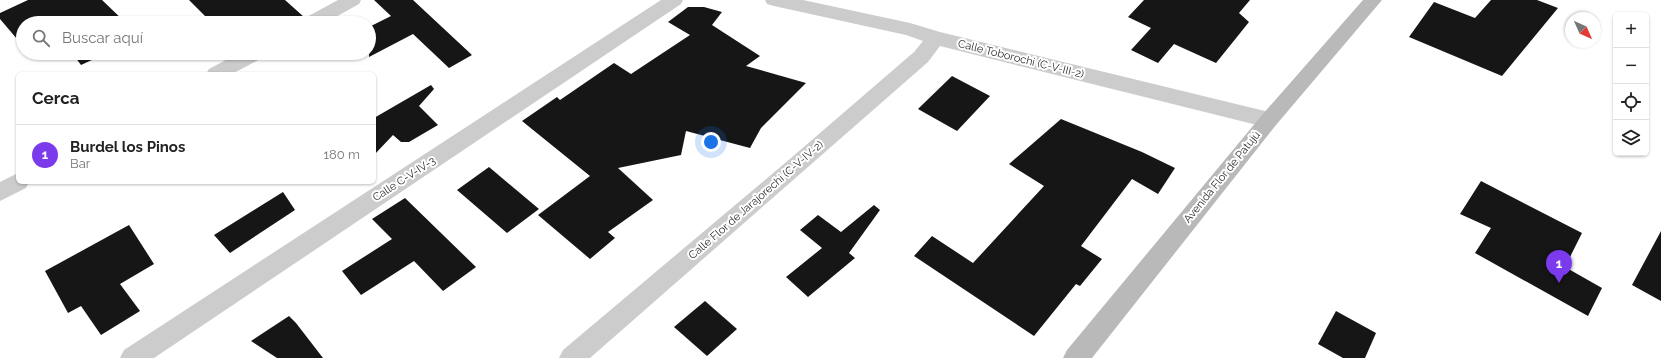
<!DOCTYPE html>
<html lang="es">
<meta charset="utf-8">
<style>
body{margin:0;font-family:Raleway,sans-serif;background:#f6f6f6;color:#222}
.controls{position:absolute;right:12px;top:12px;display:grid;overflow:hidden;border-radius:6px;box-shadow:0 1px 3px #0004}
.controls button{width:36px;height:36px;display:grid;place-items:center;padding:0;border:0;border-bottom:1px solid #e0e0e0;background:#fff;color:#222;font:20px sans-serif}
.compass{position:absolute;left:1565px;top:12px;width:36px;height:36px;border-radius:50%;background:#fff;box-shadow:0 1px 3px #0004;rotate:135deg}
.you{position:absolute;left:711px;top:142px;width:14px;height:14px;margin:-10px;border:3px solid #fff;border-radius:50%;background:#1a73e8;box-shadow:0 0 0 6px #1a73e833}
.badge{display:grid;place-items:center;width:26px;height:26px;border-radius:50%;background:#7c3aed;color:#fff;font-size:13px;font-weight:700}
.pin{position:absolute;translate:-50% -33px;filter:drop-shadow(0 1px 2px #0008)}
.pin::after{content:'';position:absolute;top:21px;width:14px;height:12px;background:inherit;clip-path:polygon(0 0,100% 0,50% 100%)}
.list{margin:0;padding:0;list-style:none}
h2{display:flex;justify-content:space-between;align-items:center;height:52px;margin:0;padding:0 16px;font-size:17px}
h2 small{font-size:13px;font-weight:400;color:#767676}
.list li{display:grid;grid-template-columns:26px 1fr auto;gap:12px;align-items:center;box-sizing:border-box;height:60px;padding:0 16px;border-top:1px solid #e0e0e0}
.list b{display:block;font-size:15px;white-space:nowrap}
.list p{margin:0;font-size:13px;white-space:nowrap;color:#767676}
.list em{font-size:13px;font-style:normal;color:#767676}
.icon{flex:none;width:22px;height:22px;fill:none;stroke:currentColor;stroke-width:2;stroke-linecap:round;stroke-linejoin:round}
.map{position:relative;flex:none;width:1661px;height:358px;overflow:hidden}
.search{position:absolute;background:#fff;box-shadow:0 1px 3px #0004;left:16px;top:16px;width:360px;height:44px;display:flex;align-items:center;gap:10px;box-sizing:border-box;padding:0 14px;border-radius:22px;color:#767676;font-size:15px}
.panel{position:absolute;background:#fff;box-shadow:0 1px 3px #0004;left:16px;top:72px;width:360px;height:112px;border-radius:6px}
.map>svg:first-child{display:block}
.building{fill:#161616}
.lines{fill:none;stroke-linecap:round;stroke-linejoin:round}
.minor{fill:#ccc;fill-rule:evenodd}
.secondary{fill:#b9b9b9;fill-rule:evenodd}
.labels{text-anchor:middle;dominant-baseline:central;stroke-width:4;stroke-linejoin:round;paint-order:stroke}
.street-label{font-size:11px;fill:#2f2f2f;stroke:#fff}
</style>
<div class="map">
<svg width="1661" height="358" viewBox="0 0 1661 358">
<rect width="100%" height="100%" fill="#fff"/>
<g class="building">
<path d="M28,0H102L126,23H23V46L0,19V13Z"/>
<path d="M189,0H285L304,17L300,23H212Z"/>
<path d="M374,0H413L472,55L449,68L413,34L369,57V27L391,16Z"/>
<path d="M1144,0H1250L1239,13L1249,22L1216,63L1174,44L1158,63L1131,50L1151,28L1128,17Z"/>
<path d="M1491,0H1537L1558,8L1502,76L1409,37L1434,2L1475,18Z"/>
<path d="M688,7H704L722,12L712,25L760,56L746,66L806,83L761,128L750,148L686,131L681,155L618,168L653,200L608,232L615,238L590,259L538,215L590,176L522,121L557,97L560,100L614,63L631,74L690,35L668,22Z"/>
<path d="M72,53H107L81,65Z"/>
<path d="M952,76L990,96L957,131L918,109Z"/>
<path d="M431,85L434,89L419,106L438,125L409,142H401L393,135L374,155V118Z"/>
<path d="M1061,119L1142,152L1175,168L1158,194L1132,179L1081,246L1102,259L1080,286L1076,284L1034,336L914,256L932,236L973,263L1044,186L1009,164Z"/>
<path d="M489,167L539,209L507,233L457,190Z"/>
<path d="M1481,181L1582,233L1565,267L1602,288L1588,316L1475,253L1491,228L1460,214Z"/>
<path d="M283,192L295,210L230,253L214,235Z"/>
<path d="M405,198L476,267L443,291L414,261L361,295L342,271L392,239L372,219Z"/>
<path d="M874,205L880,210L849,253L855,258L808,297L786,277L822,248L800,230L818,215L841,232Z"/>
<path d="M129,225L154,264L120,284L140,311L101,335L81,306L68,313L45,271Z"/>
<path d="M1661,231V301L1632,285Z"/>
<path d="M705,301L737,329L707,356L674,327Z"/>
<path d="M1336,311L1376,333L1365,358H1343L1318,344Z"/>
<path d="M289,316L296,323L323,358H277L251,341Z"/>
</g>
<g class="lines">
<g class="minor">
<path d="M338,0H361L359,4L325,23H301L303,19Z"/>
<path d="M661,0H683L681,4L154,358H120L124,350Z"/>
<path d="M765,0H803L910,23L940,32L1269,112L1276,115L1279,120L1276,125L1269,128L940,46L928,62L590,358H559L563,350L791,158L914,52L923,41L906,35L774,6L767,4Z"/>
<path d="M239,53H265L262,58L232,74H206L209,69Z"/>
<path d="M18,173V182H29L26,188L0,201V182Z"/>
</g>
<path class="secondary" d="M1363,0H1382L1276,125L1092,358H1063L1067,350L1262,115Z"/>
</g>
<g class="labels">
<g class="street-label">
<text transform="translate(1021 59) rotate(14)">Calle Toborochi (C-V-III-2)</text>
<text transform="translate(1222 177) rotate(-51)">Avenida Flor de Patujú</text>
<text transform="translate(404 179) rotate(-33)">Calle C-V-IV-3</text>
<text transform="translate(756 200) rotate(-41)">Calle Flor de Jarajorechi (C-V-IV-2)</text>
</g>
</g>
</svg>
<div class="controls">
<button>+</button>
<button>−</button>
<button><svg class="icon" aria-label="locate" viewBox="0 0 24 24"><circle cx="12" cy="12" r="6"/><path d="M12 2v4M12 18v4M2 12h4M18 12h4"/></svg></button>
<button><svg class="icon" aria-label="layers" viewBox="0 0 24 24"><path d="M12 4l9 5-9 5-9-5zM3 14l9 5 9-5"/></svg></button>
</div>
<svg class="compass" viewBox="-18 -18 36 36"><path d="M0-13l5 13h-10z" fill="#e53935"/><path d="M0 13l5-13h-10z" fill="#767676"/></svg>
<div class="you"></div>
<div class="pin badge" style="left:1559px;top:283px">1</div>
<div class="search"><svg class="icon" aria-label="search" viewBox="0 0 24 24"><circle cx="10" cy="10" r="6"/><path d="M15 15l6 6"/></svg>Buscar aquí</div>
<section class="panel">
<h2>Cerca<small></small></h2>
<ul class="list">
<li><span class="badge">1</span><div><b>Burdel los Pinos</b><p>Bar</p></div><em>180 m</em></li>
</ul>
</section>
</div>
